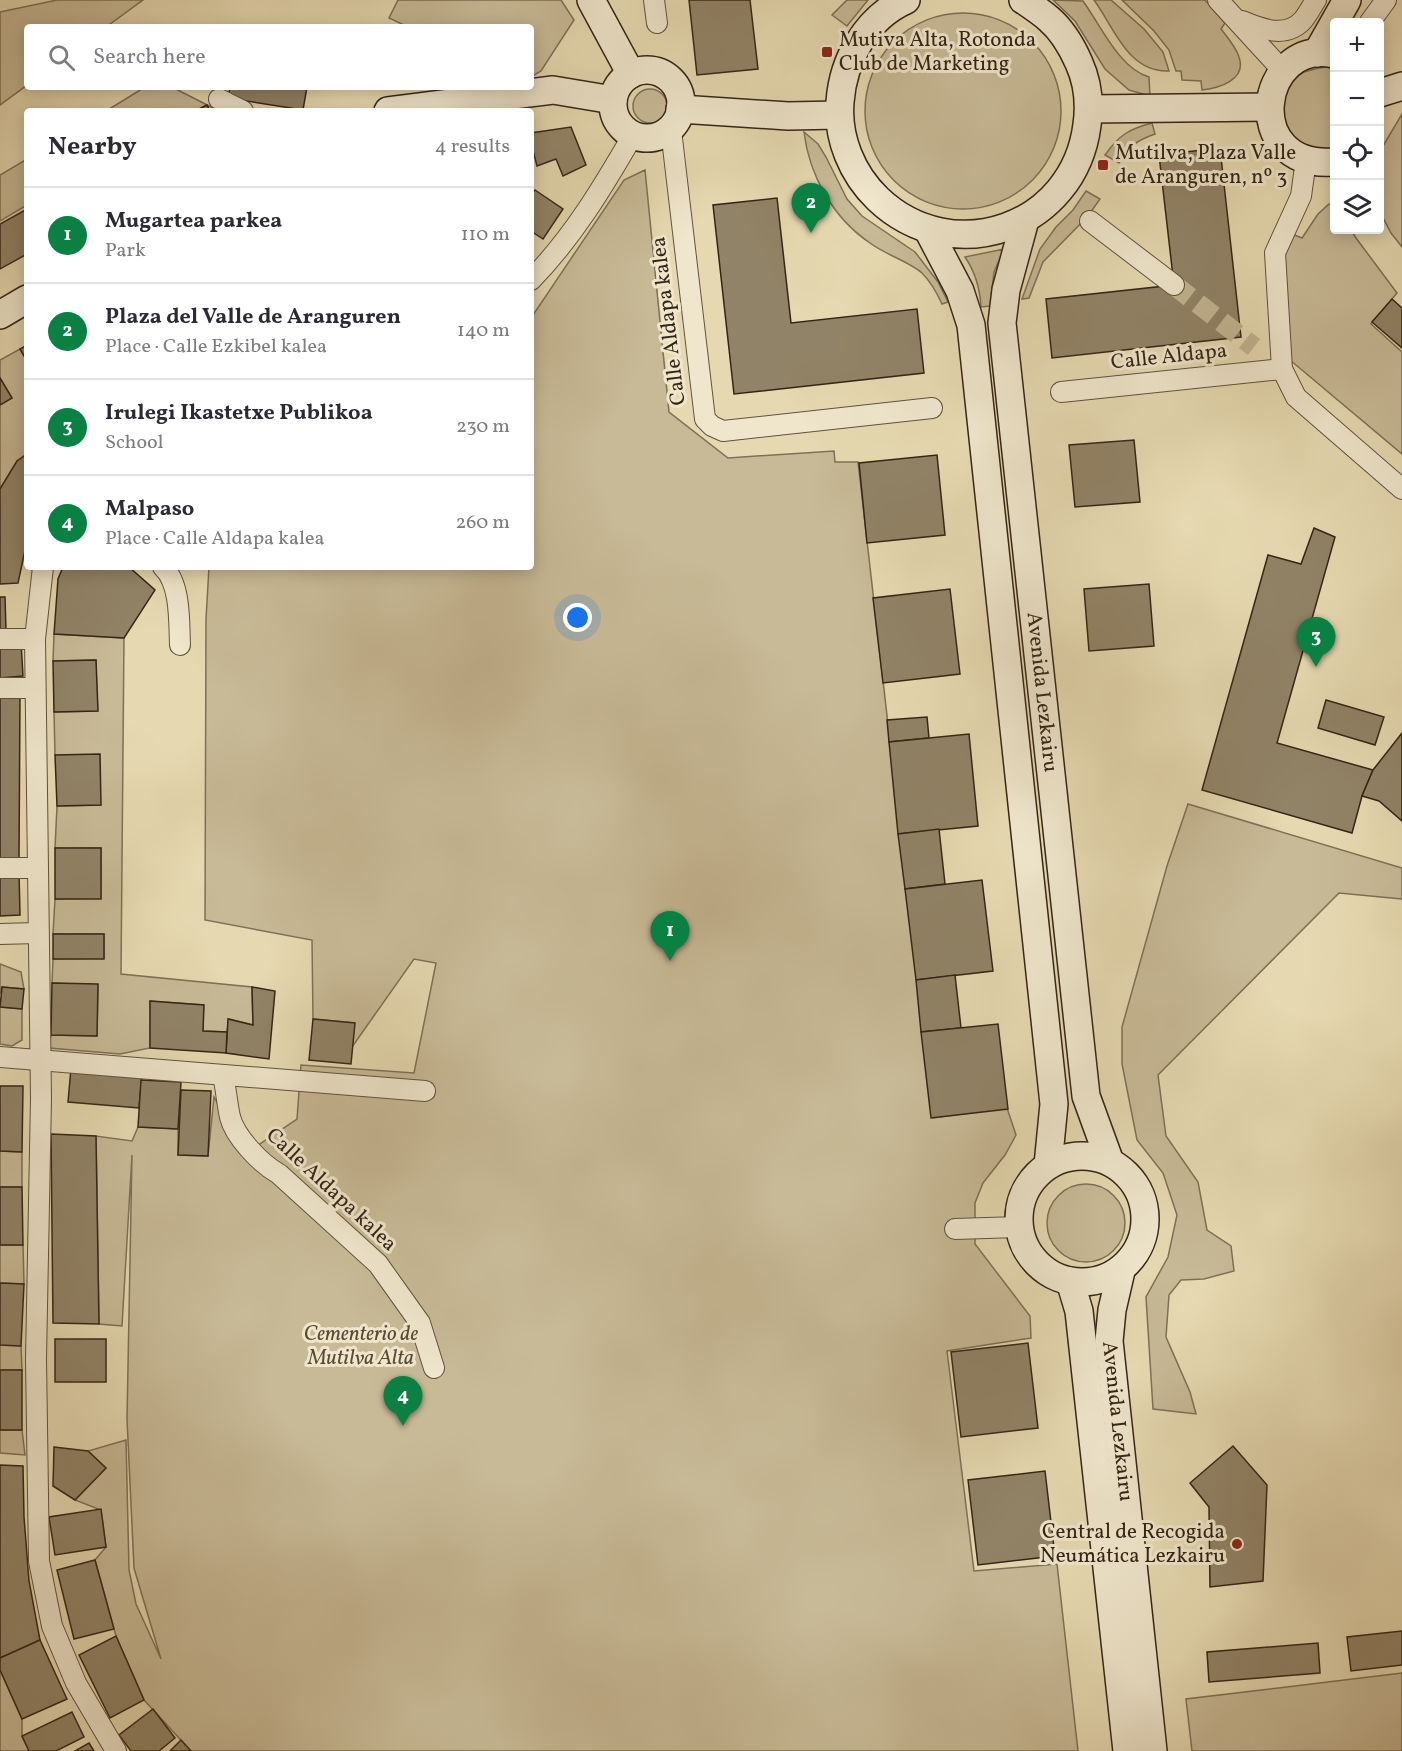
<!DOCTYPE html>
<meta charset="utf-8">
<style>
body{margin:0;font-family:Vollkorn,serif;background:#f7f7f7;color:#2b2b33}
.controls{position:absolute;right:18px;top:18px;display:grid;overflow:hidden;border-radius:6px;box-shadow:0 3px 15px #0003}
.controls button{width:54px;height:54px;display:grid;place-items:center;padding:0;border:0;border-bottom:2px solid #e1e1e2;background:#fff;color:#2b2b33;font:30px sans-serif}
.you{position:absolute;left:578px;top:618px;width:21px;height:21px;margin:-15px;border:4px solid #fff;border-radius:50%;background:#1a73e8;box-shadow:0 0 0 9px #1a73e833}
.badge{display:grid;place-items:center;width:39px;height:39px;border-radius:50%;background:#0b8043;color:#fff;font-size:20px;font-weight:700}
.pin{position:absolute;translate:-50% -50px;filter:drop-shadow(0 2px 3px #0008)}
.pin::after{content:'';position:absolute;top:32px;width:21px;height:18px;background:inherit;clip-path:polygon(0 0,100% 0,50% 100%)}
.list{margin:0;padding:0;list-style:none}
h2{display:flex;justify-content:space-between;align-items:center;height:78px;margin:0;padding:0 24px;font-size:26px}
h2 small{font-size:20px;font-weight:400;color:#7c7c81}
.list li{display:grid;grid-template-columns:39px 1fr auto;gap:18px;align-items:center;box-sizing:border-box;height:96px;padding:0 24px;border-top:2px solid #e1e1e2}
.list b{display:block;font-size:22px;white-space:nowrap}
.list p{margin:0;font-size:20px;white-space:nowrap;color:#7c7c81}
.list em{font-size:20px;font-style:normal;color:#7c7c81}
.icon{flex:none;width:33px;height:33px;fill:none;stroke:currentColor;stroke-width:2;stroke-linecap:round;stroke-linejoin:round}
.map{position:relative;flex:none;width:1402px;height:1751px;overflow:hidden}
.search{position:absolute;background:#fff;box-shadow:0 3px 15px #0003;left:24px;top:24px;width:510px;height:66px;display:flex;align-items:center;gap:15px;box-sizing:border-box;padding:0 21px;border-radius:6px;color:#7c7c81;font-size:22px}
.panel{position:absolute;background:#fff;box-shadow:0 3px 15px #0003;left:24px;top:108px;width:510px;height:462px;border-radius:6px}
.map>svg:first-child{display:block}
.green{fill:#c8ba97;stroke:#7e7056;stroke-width:1.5}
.building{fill:#918367;stroke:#342516;stroke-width:1.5}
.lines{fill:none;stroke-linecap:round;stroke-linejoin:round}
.street-tunnel{stroke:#c2b592;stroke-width:20;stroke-dasharray:20 10;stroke-linecap:butt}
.street-casing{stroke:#60523d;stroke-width:22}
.secondary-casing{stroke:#342516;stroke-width:30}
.street{stroke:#efe6cc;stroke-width:20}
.secondary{stroke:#efe6cc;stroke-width:27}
.poi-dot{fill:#8f2418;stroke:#efe6cc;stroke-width:2}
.labels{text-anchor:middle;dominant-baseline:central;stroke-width:6;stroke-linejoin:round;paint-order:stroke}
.poi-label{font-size:21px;fill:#342516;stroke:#efe6cc;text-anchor:start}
.street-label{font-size:21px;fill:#342516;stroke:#efe6cc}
.park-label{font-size:21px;font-style:italic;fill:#594a36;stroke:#efe6cc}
</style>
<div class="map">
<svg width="1402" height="1751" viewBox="0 0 1402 1751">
<rect width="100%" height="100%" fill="#e6d9b1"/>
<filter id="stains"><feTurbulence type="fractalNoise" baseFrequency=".00333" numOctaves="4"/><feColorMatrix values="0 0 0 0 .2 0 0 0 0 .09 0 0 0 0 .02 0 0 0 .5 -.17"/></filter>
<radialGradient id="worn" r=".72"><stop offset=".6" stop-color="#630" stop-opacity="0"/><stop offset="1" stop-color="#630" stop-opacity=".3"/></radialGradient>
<g class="green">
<path d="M57,0H143L106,27H27V85L0,105V12Z"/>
<path d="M398,0H561L574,20L541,71L531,77V27H408L389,18Z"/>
<path d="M847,0H868L847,26L832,15Z"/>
<path d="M1053,0L1083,1C1101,26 1119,68 1149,77L1150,96L1129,90L1105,69L1075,21Z"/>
<path d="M1094,0H1111L1144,29L1163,52L1169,71C1128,73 1114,27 1094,0Z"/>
<path d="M1122,0H1205L1225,23L1221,29C1227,37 1236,47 1239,57C1247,80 1219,88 1202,90L1201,81L1182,80L1181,71H1176L1169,50L1154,31Z"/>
<circle cx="963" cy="111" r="98"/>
<path d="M1328,67L1334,69V152L1303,148L1282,122C1285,86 1286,71 1328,67Z"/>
<path d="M145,87H172L219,111H210L207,105L195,111H106Z"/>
<circle cx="650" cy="106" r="17"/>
<path d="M1402,114V247L1391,233L1380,212V151Z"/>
<path d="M1152,123L1155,134C1138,140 1128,146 1119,163L1105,155C1119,135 1129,129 1152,123Z"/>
<path d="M804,132L818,144L826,157L847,199L862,216L915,252L938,282L948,302L942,304C937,293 931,282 922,273C910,262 884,254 870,243C833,218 809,175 804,132Z"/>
<path d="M27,159V205L0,221V175Z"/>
<path d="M645,170L669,412L728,458L834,451L835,462H858L933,1118L1007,1108L1016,1135L1005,1155L983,1183L975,1203V1244L1030,1316L1031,1338L947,1351L974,1571L1057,1564L1078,1751H191L144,1700L116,1636L95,1560L106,1547L101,1510L75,1500L106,1468L88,1451L126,1440L129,1570L136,1604L161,1659L134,1568L127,1419L132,1155L122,1326L99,1324L96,1136L132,1141L138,1127L178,1129V1155L208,1156L214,1097L245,1154L297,1119L301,1065L414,1073L436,963L414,959L352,1047L354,1023L313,1019L312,940L205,920L206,619L209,567H531V318L624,180Z"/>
<path d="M1086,191L1100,199L1088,216L1043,262L1029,298L1022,299L1040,249L1056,227L1073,210Z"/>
<path d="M1329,204H1334V230H1351L1356,238L1397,293L1371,324L1402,352V454L1290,360L1283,260L1292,234L1302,238L1318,214Z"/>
<path d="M1004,249L994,272L990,306L981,307C980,288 976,273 965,257Z"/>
<path d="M20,349L27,361V454L17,461L0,489V405L12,398L0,378V360Z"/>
<path d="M54,634L124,638L121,974L252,987L253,1025L229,1019L227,1032L203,1031V1005L150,1001V1048L120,1054L49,1048L51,1035L97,1036L98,985L52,983L53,959L104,958V934H53L55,899L101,898V848H55L57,806L100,805L55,755L54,712L97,711L96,660L53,661Z"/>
<path d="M1188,804L1402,868V899L1339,893L1158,1075L1166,1136L1198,1182L1207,1230L1231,1246L1234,1271L1204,1279L1181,1280L1169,1295L1166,1337L1190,1392L1196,1414L1153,1409L1146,1297L1168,1257L1177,1215L1163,1173L1137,1140L1122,1064V1027L1167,866Z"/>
<path d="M0,964L21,972L24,989L2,987L0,994Z"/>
<path d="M0,1007L22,1009V1040L12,1046L0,1044Z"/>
<path d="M0,1151L22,1152V1187H0Z"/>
<circle cx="1086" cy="1223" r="39"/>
<path d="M0,1245H23L24,1284L0,1283Z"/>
<path d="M0,1345L21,1346L22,1370H0Z"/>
<path d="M0,1430H22L25,1455L0,1453Z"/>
<path d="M0,1670L22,1719V1736L29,1751H0Z"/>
<path d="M1402,1673V1751H1192L1186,1699Z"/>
</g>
<g class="building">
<path d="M689,0H750L758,69L697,75Z"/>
<path d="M230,87H307L303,110L228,98Z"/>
<path d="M207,105L210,111H195Z"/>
<path d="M571,127L586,165L563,176L556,159L537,166L531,143V133Z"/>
<path d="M1220,148L1241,337L1052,358L1046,299L1174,285L1159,155Z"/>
<path d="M535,190L563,209L543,239L531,231V194Z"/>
<path d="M777,198L791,323L917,309L924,373L734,394L713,205Z"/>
<path d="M27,209V254L0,269V224Z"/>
<path d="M1392,299L1402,308V348L1372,322Z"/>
<path d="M27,345V361L20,349Z"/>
<path d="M0,378L12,398L0,405Z"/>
<path d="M1134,440L1140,502L1075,507L1069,445Z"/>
<path d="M27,454V541L18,583L0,584V489L17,461Z"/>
<path d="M937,455L945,535L867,543L859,463Z"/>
<path d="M1314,528L1335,537L1277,743L1373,770L1362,796L1352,833L1202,790L1268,555L1301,564Z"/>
<path d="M63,567H129L155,590L124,638L54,634L58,579Z"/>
<path d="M1149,584L1154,646L1089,651L1084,589Z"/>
<path d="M950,589L960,674L883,683L873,598Z"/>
<path d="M0,597H5L6,630H0Z"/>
<path d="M21,642L23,676L0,678V643Z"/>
<path d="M96,660L98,711L54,712L53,661Z"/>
<path d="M0,694H20L19,860H0Z"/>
<path d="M1326,700L1384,717L1375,745L1318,728Z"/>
<path d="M927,717L929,738L889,742L887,720Z"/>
<path d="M1402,733V821L1379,801L1362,796L1373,770Z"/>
<path d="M969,734L978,826L898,834L889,742Z"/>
<path d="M100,754L101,805L57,806L55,755Z"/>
<path d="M939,829L945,884L905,889L898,834Z"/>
<rect x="55" y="848" width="46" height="51"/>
<path d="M19,872L20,915L0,916V873Z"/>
<path d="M982,880L993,971L916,980L905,889Z"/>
<rect x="53" y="934" width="51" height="25"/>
<path d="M955,975L961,1028L921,1032L916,980Z"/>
<path d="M52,983L98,984L97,1036L51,1035Z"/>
<path d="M2,987L24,989L22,1009L0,1007Z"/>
<path d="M252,987L275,991L269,1059L226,1053L228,1019L253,1025Z"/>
<path d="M150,1001L204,1005L203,1031L227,1032L226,1053L150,1048Z"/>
<path d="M313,1019L355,1023L351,1064L309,1060Z"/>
<path d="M998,1024L1008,1109L931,1118L921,1032Z"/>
<path d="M71,1068L142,1074L139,1108L68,1102Z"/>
<path d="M141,1080L181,1082L178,1129L138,1127Z"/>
<path d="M0,1086H23L22,1152L0,1151Z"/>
<path d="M181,1090L211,1091L208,1156L178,1155Z"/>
<path d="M51,1134L96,1136L99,1324L53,1323Z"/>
<path d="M0,1187H22L23,1245H0Z"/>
<path d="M0,1283L24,1284L21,1346L0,1345Z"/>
<rect x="55" y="1339" width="51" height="43"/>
<path d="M1028,1343L1038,1428L961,1437L951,1352Z"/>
<rect x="0" y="1370" width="22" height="60"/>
<path d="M1233,1446L1267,1485L1263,1581L1210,1587L1209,1507L1190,1483Z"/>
<path d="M54,1447L88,1451L106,1468L75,1500L53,1486Z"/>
<path d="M0,1465L23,1466L24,1517L29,1581L40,1640L0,1658Z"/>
<path d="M1045,1471L1055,1556L978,1565L968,1480Z"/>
<path d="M101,1509L106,1547L55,1555L49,1517Z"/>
<path d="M95,1560L114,1629L74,1639L57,1570Z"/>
<path d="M1402,1631V1665L1351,1671L1347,1637Z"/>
<path d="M116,1636L144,1700L110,1718L79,1655Z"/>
<path d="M40,1640L67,1699L22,1719L0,1670V1658Z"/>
<path d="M1318,1643L1320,1673L1209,1682L1207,1652Z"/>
<path d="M153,1709L175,1738L159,1751H131L119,1735Z"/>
<path d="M72,1712L84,1737L56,1751H29L22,1736Z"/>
<path d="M181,1740L191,1751H170Z"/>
<path d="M89,1743L94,1751H75Z"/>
</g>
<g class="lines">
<path class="street-tunnel" d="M1174,285L1254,347"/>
<g class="street-casing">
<g id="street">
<path d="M654,0L657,23"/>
<path d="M1218,0L1283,71"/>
<path d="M1242,21C1261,29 1286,39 1303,20C1308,14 1312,6 1316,0"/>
<path d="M1370,22L1386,0"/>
<path d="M219,99L243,111"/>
<path d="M671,130L705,419L712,426L723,431L932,408"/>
<path d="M1306,160L1301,196L1275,253L1282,369L1296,397L1402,489"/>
<path d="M1090,221L1174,285"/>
<path d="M531,280C573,237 603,187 633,135"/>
<path d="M1061,392L1282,369"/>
<path d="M43,567L35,639L41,1098L36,1359L39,1561L52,1626L76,1683L116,1751"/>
<path d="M163,567C181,584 179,622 180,645"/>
<path d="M0,639H35"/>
<path d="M0,688H35"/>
<path d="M0,868H37"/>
<path d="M0,934L37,933"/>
<path d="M0,1057L425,1091"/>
<path d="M223,1075C226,1089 227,1103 230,1117C235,1137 261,1164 279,1174L378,1264L420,1323L434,1368"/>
<path d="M955,1229L1018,1227"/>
</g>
</g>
<g class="secondary-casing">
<g id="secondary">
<path d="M591,0L631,74"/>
<path d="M906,0C866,18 843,60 840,102C837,138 852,174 878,199C953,270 1074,228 1087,125C1090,104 1088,83 1079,63C1072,47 1063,31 1049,19C1041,12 1032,6 1023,0"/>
<path d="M1317,53L1347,0"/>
<path d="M1334,54C1258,38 1240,169 1334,162"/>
<circle cx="647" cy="104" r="34"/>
<path d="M1380,93L1402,86"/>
<path d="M680,109L788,116L839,115"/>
<path d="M1090,109L1269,107"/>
<path d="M388,111L553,90L613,100"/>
<path id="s1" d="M1025,220L1006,290L1002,323L1086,1096L1110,1162"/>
<path d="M928,230L960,291L971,325L1054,1104L1048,1165"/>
<path d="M0,315L27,299"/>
<circle cx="1082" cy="1219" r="63"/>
<path id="s2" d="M1121,1271L1112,1310L1109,1341L1153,1751"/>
<path d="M1070,1281L1079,1311L1127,1751"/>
</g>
</g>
<use href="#street" class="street"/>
<use href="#secondary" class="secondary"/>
</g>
<g class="poi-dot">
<rect x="821" y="46" width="12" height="12" rx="3"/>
<rect x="1097" y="159" width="12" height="12" rx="3"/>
<circle cx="1237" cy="1544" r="6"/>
</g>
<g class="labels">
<g class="poi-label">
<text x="839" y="40">Mutiva Alta, Rotonda<tspan x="839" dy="24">Club de Marketing</tspan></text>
<text x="1115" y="153">Mutilva, Plaza Valle<tspan x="1115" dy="24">de Aranguren, nº 3</tspan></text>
<text x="1225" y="1532" text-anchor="end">Central de Recogida<tspan x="1225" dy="24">Neumática Lezkairu</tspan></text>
</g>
<g class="street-label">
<text transform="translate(669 321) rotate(-97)">Calle Aldapa kalea</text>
<text transform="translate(1169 357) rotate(-6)">Calle Aldapa</text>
<text stroke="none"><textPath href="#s1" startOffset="477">Avenida Lezkairu</textPath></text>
<text transform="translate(331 1190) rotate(43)">Calle Aldapa kalea</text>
<text stroke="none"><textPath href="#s2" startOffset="152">Avenida Lezkairu</textPath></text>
</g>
<g class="park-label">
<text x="361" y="1334">Cementerio de<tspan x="361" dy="24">Mutilva Alta</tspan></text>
</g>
</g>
<rect width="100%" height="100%" filter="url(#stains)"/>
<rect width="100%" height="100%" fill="url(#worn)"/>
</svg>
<div class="controls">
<button>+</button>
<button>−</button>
<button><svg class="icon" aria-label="locate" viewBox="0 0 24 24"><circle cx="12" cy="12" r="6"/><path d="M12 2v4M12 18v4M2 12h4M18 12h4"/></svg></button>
<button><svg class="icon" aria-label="layers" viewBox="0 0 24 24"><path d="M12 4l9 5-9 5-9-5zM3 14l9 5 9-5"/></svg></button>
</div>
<div class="you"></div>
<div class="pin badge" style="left:670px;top:961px">1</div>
<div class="pin badge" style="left:811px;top:233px">2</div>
<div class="pin badge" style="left:1316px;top:667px">3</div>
<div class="pin badge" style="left:403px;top:1426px">4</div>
<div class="search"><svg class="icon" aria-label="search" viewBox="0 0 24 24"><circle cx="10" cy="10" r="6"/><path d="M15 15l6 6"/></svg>Search here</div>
<section class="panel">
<h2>Nearby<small>4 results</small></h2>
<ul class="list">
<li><span class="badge">1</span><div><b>Mugartea parkea</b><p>Park</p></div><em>110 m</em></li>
<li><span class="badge">2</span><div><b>Plaza del Valle de Aranguren</b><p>Place · Calle Ezkibel kalea</p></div><em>140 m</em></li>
<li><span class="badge">3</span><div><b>Irulegi Ikastetxe Publikoa</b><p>School</p></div><em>230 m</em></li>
<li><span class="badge">4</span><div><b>Malpaso</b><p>Place · Calle Aldapa kalea</p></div><em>260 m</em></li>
</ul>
</section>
</div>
